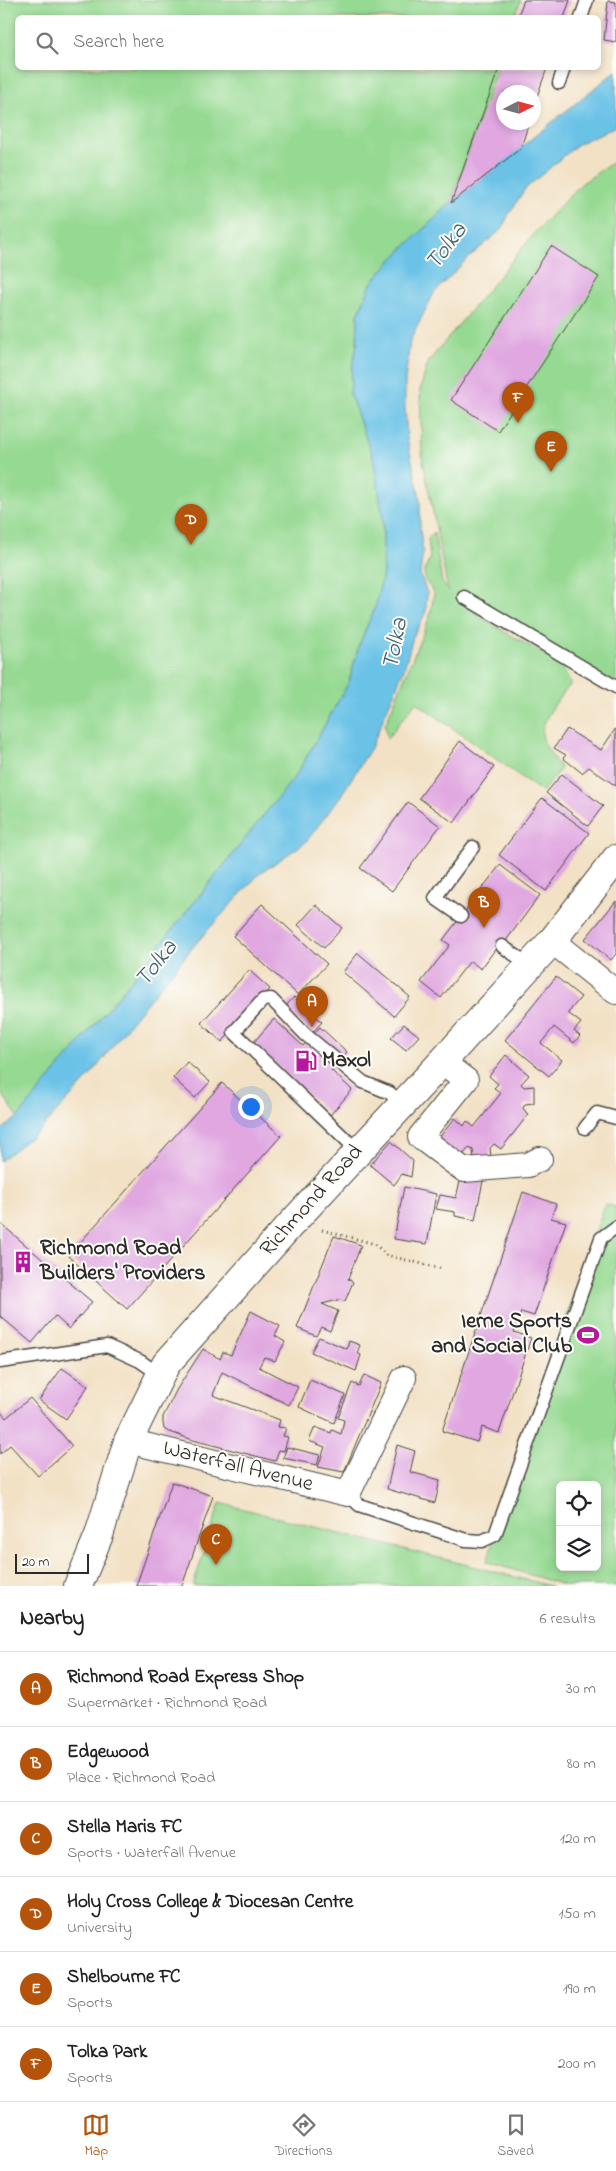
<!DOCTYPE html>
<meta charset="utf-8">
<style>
body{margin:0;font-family:"Indie Flower",sans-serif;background:#f6f6f6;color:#202124}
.controls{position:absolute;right:15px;bottom:15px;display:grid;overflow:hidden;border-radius:8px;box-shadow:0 2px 8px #0003}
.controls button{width:45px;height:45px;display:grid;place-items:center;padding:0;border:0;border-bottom:1px solid #e0e0e0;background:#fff;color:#202124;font:25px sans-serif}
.compass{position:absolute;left:496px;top:85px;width:45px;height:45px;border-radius:50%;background:#fff;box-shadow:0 2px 8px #0003;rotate:84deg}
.scale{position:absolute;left:15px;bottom:12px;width:74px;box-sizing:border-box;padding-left:5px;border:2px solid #2b2b2b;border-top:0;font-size:14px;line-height:18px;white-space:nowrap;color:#2b2b2b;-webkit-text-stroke:4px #fdfcf7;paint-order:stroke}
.you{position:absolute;left:250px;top:1106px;width:18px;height:18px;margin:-12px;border:4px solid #fff;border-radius:50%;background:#1a73e8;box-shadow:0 0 0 8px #1a73e833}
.badge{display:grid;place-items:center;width:32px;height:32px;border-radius:50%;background:#b45309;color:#fff;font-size:16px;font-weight:700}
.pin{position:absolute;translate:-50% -41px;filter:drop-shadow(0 1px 2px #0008)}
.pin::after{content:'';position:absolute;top:26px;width:18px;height:15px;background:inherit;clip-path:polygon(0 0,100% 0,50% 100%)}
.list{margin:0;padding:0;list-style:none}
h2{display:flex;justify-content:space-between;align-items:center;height:65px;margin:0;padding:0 20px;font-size:21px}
h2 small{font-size:16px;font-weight:400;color:#757577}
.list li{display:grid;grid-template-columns:32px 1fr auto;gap:15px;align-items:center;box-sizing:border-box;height:75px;padding:0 20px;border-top:1px solid #e0e0e0}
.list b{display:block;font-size:19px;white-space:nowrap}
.list p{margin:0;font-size:16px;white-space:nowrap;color:#757577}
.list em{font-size:16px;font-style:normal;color:#757577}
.icon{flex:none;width:28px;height:28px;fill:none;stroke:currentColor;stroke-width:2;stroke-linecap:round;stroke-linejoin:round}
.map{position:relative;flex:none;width:616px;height:1586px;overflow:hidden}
.search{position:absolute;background:#fff;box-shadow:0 2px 8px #0003;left:15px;right:15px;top:15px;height:55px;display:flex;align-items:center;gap:12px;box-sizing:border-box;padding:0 18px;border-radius:8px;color:#757577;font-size:19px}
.sheet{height:515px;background:#fff}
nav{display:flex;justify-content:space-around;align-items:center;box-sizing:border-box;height:70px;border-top:1px solid #e0e0e0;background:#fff;font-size:14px;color:#757577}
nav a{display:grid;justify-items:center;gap:2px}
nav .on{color:#b45309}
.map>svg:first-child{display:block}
.green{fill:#95d992;stroke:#60825e;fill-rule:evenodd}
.water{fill:#6ac2e7;stroke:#4a7689}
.building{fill:#e0a7e1}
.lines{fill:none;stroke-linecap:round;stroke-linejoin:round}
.service-casing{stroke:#494642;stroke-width:15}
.minor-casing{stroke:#494642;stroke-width:26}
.tertiary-casing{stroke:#494642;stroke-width:30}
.path{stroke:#494642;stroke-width:3;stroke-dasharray:1 4;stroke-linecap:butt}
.service{stroke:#fff;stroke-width:12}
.minor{stroke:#fff;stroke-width:24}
.tertiary{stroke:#fff;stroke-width:28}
.labels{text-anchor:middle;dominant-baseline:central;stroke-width:4;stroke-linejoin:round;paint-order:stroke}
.poi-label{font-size:22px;font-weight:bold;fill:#2b2b2b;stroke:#fdfcf7;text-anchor:start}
.street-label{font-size:22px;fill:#2b2b2b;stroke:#fdfcf7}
.water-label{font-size:24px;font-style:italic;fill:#41606d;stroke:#fdfcf7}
</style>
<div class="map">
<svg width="616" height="1586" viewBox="0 0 616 1586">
<rect width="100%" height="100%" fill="#fdfcf7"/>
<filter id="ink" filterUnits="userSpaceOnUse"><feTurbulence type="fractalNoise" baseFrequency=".02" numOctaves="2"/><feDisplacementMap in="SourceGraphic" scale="10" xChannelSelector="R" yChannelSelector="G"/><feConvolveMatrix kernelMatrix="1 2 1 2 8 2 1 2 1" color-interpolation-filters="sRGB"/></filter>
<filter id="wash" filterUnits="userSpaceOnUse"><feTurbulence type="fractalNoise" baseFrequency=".0096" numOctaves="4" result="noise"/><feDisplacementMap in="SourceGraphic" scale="20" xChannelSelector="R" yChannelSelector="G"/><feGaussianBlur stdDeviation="1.12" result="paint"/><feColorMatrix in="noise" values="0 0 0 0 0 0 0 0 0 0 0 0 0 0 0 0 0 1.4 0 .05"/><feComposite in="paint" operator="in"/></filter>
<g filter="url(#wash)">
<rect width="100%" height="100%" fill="#f2e1c5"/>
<g class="green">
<path d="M0,0H521L514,18H18V68H497L451,203L394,257L372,282L358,314L357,345L352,369L350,395L373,456L383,518V573L376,605L359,645L349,682L297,774L131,981L18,1117L0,1091Z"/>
<path d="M616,160V692L456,598L495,626L561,664L571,684C562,694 541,720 542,734C543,746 555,759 561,769L542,792L416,702L387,739L385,725L430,616L434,593L425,580L424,571L430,559L428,539L434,532L442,582L448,591L422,455L420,390L428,362L539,228L581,184Z"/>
<path d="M605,1204L616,1207V1586H567L487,1562L515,1464ZM560,1485H597V1567H560Z"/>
<path d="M220,1503L551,1586H193Z"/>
</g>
<path class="water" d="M616,71V126L578,144L525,189L509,214L502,229L466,260L434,293L410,341L405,380V407L407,438L420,498V529L423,551L420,574L427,593L426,612L413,637L404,669L371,748L340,797L306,842L259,874L198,941L130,1023L91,1075L40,1130L0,1161V1131L18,1117L131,981L297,774L349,682L359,645L376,605L383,573V518L373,457L350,395L352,369L357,345L358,314L372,282L394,257L451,203Z"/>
<g id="blocks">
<g class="building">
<path d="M524,0H570L564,18H517Z"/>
<path d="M608,1L616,2V42L604,40Z"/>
<path d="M499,68H547L534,105V92H504V122H529L521,148L451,203Z"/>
<path d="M551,246L599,277L498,431L451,400Z"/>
<path d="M616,728V786L589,767L582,773L563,758L566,755L554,748L567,729L601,750Z"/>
<path d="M460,741L494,767L454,823L419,798Z"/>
<path d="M562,774L603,806L588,826L546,793Z"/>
<path d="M542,798L589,833L546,891L499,855Z"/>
<path d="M408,802L440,826L392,891L360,868Z"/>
<path d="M500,865L540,895L502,946L499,944L481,969L470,961L441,998L421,982L450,945L443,940Z"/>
<path d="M616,901V954L611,960L585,939Z"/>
<path d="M262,904L327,964L298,995L233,936Z"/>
<path d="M316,905L342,928L324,948L298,925Z"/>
<path d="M358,953L410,997L394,1016L343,972Z"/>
<path d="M249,970L270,989L222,1042L201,1023Z"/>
<path d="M556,977L581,997L568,1013L581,1023L574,1031L580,1036L574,1043L554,1027L541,1043L562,1060L549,1076L505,1040Z"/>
<path d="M294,997L322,1022L312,1033L284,1008Z"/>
<path d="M274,1019L303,1046L320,1027L347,1052L331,1070L352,1090L330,1115L253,1043Z"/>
<path d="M404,1024L419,1036L406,1050L391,1038Z"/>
<path d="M506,1055L529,1075L521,1084L524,1087L534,1086V1103L525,1104L523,1108L528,1115L501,1149L494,1144L490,1148L491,1158L474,1160L473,1150L469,1148L461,1157L438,1139L455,1118L464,1126L467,1121L474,1127L501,1093L494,1088L498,1084L489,1076Z"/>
<path d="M187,1062L210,1082L195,1098L173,1078Z"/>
<path d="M222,1083L281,1136L127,1309L68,1256Z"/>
<path d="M391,1141L413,1161L411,1177L402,1174L394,1185L370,1165Z"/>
<path d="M461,1177L483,1181L475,1220L455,1216V1212L436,1209L440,1195L456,1198Z"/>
<path d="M404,1187L436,1194L427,1244L394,1239Z"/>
<path d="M523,1192L556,1204L551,1218L566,1222L534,1316L521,1312L514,1332L531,1338L499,1433L482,1427L477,1442L442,1431Z"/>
<path d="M0,1223L92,1302L69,1329L55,1316L32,1343L0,1316Z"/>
<path d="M334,1236L361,1245L348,1279L353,1282L345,1301L338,1300L322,1304L338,1311L330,1331L321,1327L316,1336L297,1328Z"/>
<path d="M251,1311L280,1326L275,1336L285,1342L275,1361L264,1357L259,1367L298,1387L289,1405L222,1372L213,1395L280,1420L278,1427L286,1428L283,1436L288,1437L284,1451L279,1450L275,1461L193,1440L167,1431L164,1429L163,1423V1417L177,1389L203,1349L220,1359L223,1352L231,1355Z"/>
<path d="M319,1337L347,1349L349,1341L360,1345L357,1353L361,1355L356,1371L311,1352Z"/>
<path d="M62,1368L88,1386L66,1419L39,1400Z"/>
<path d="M364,1375L381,1383L344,1472L318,1467L325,1447L309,1441L315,1427L331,1433L332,1430L341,1434L344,1420L338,1418L352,1383L359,1386Z"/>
<path d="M310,1380L345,1395L334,1423L299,1407Z"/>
<path d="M30,1398L72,1446L38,1476L10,1445L0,1454V1411L6,1418Z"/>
<path d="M397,1445L415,1451L410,1472L440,1480L435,1503L387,1489Z"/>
<path d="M287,1447L320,1455L317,1465L283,1458Z"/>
<path d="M172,1482L213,1496L182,1586H136Z"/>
</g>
</g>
</g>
<g filter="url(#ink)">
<use href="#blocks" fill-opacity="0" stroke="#494642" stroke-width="1"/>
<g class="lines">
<g class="service-casing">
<g id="service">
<path d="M581,18L587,0"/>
<path d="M559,83L564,68"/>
<path d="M464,597L616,687"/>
<path d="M461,916L435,898L473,847"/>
<path d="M502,946L529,965"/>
<path d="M585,1128L597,1113L616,1118"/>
<path d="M358,1151L234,1032L263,1000L271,999L306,1035L363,1082L390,1093L401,1104"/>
<path d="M0,1362L107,1346L140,1361L159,1374"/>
<path d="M348,1494L359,1505L466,1540L482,1541L495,1535L601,1238L616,1227"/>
</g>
</g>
<g class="minor-casing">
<g id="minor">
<path d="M552,941L616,992"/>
<path d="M442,1062L466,1080L420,1137L464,1170L528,1165L540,1159"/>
<path d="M128,1441L348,1494L404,1378"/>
</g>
</g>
<g class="tertiary-casing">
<path id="tertiary" d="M78,1586L99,1535L128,1441L166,1364L292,1223L442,1062L552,941L616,859"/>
</g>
<path class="path" d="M322,1230L375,1244L386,1255L443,1269"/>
<use href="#service" class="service"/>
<use href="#minor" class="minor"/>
<use href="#tertiary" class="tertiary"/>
</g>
</g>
<defs>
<g id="fuel-bare" transform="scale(1.725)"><path d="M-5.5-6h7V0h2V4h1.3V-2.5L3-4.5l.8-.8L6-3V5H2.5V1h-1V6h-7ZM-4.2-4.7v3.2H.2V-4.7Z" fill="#b5179e" stroke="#fdfcf7" stroke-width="2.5" paint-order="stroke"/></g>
<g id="building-bare" transform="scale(1.725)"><path d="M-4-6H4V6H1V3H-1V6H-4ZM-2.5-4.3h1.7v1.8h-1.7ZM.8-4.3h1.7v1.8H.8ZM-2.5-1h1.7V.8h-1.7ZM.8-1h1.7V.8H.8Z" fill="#b5179e" stroke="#fdfcf7" stroke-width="2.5" paint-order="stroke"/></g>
<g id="stadium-bare" transform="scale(1.725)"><path d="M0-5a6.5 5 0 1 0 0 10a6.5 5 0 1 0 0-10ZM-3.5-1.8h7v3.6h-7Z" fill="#b5179e" stroke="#fdfcf7" stroke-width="2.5" paint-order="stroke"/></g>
</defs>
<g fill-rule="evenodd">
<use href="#fuel-bare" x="306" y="1061"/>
<use href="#building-bare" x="23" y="1262"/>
<use href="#stadium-bare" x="588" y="1335"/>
</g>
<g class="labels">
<g class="poi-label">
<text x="322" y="1061">Maxol</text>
<text x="40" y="1249">Richmond Road<tspan x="40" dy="25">Builders' Providers</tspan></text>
<text x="572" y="1322" text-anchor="end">Ierne Sports<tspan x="572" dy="25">and Social Club</tspan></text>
</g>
<g class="street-label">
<text transform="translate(312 1201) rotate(-48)">Richmond Road</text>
<text transform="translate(238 1467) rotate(14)">Waterfall Avenue</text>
</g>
<g class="water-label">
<text transform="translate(447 247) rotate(-53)">Tolka</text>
<text transform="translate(396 644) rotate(-79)">Tolka</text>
<text transform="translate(157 964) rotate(-52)">Tolka</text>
</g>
</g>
</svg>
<div class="controls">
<button><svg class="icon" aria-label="locate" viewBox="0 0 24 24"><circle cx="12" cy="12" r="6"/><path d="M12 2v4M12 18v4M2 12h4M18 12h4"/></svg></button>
<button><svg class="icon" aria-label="layers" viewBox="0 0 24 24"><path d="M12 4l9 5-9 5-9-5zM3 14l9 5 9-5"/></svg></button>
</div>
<svg class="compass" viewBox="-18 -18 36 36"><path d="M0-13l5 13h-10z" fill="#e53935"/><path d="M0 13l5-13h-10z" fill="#757577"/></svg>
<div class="scale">20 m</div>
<div class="you"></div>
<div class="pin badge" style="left:312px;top:1027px">A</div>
<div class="pin badge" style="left:484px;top:928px">B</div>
<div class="pin badge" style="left:216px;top:1565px">C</div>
<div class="pin badge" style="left:191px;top:545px">D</div>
<div class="pin badge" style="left:551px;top:472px">E</div>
<div class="pin badge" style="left:518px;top:423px">F</div>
<div class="search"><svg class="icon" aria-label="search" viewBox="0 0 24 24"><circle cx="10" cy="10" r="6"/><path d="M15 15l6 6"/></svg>Search here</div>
</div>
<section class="sheet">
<h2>Nearby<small>6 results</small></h2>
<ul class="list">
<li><span class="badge">A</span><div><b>Richmond Road Express Shop</b><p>Supermarket · Richmond Road</p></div><em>30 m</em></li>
<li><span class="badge">B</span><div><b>Edgewood</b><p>Place · Richmond Road</p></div><em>80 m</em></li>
<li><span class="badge">C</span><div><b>Stella Maris FC</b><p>Sports · Waterfall Avenue</p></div><em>120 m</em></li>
<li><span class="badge">D</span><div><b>Holy Cross College &amp; Diocesan Centre</b><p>University</p></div><em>150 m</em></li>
<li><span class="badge">E</span><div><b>Shelbourne FC</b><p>Sports</p></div><em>190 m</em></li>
<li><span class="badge">F</span><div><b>Tolka Park</b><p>Sports</p></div><em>200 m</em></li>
</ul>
</section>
<nav>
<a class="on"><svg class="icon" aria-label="map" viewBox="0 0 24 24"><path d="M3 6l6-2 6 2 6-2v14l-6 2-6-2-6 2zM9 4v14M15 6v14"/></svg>Map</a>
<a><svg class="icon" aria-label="directions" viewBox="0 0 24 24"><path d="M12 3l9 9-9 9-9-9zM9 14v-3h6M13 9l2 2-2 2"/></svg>Directions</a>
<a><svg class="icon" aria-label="saved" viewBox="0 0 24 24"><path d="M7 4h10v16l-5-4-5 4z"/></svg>Saved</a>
</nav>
